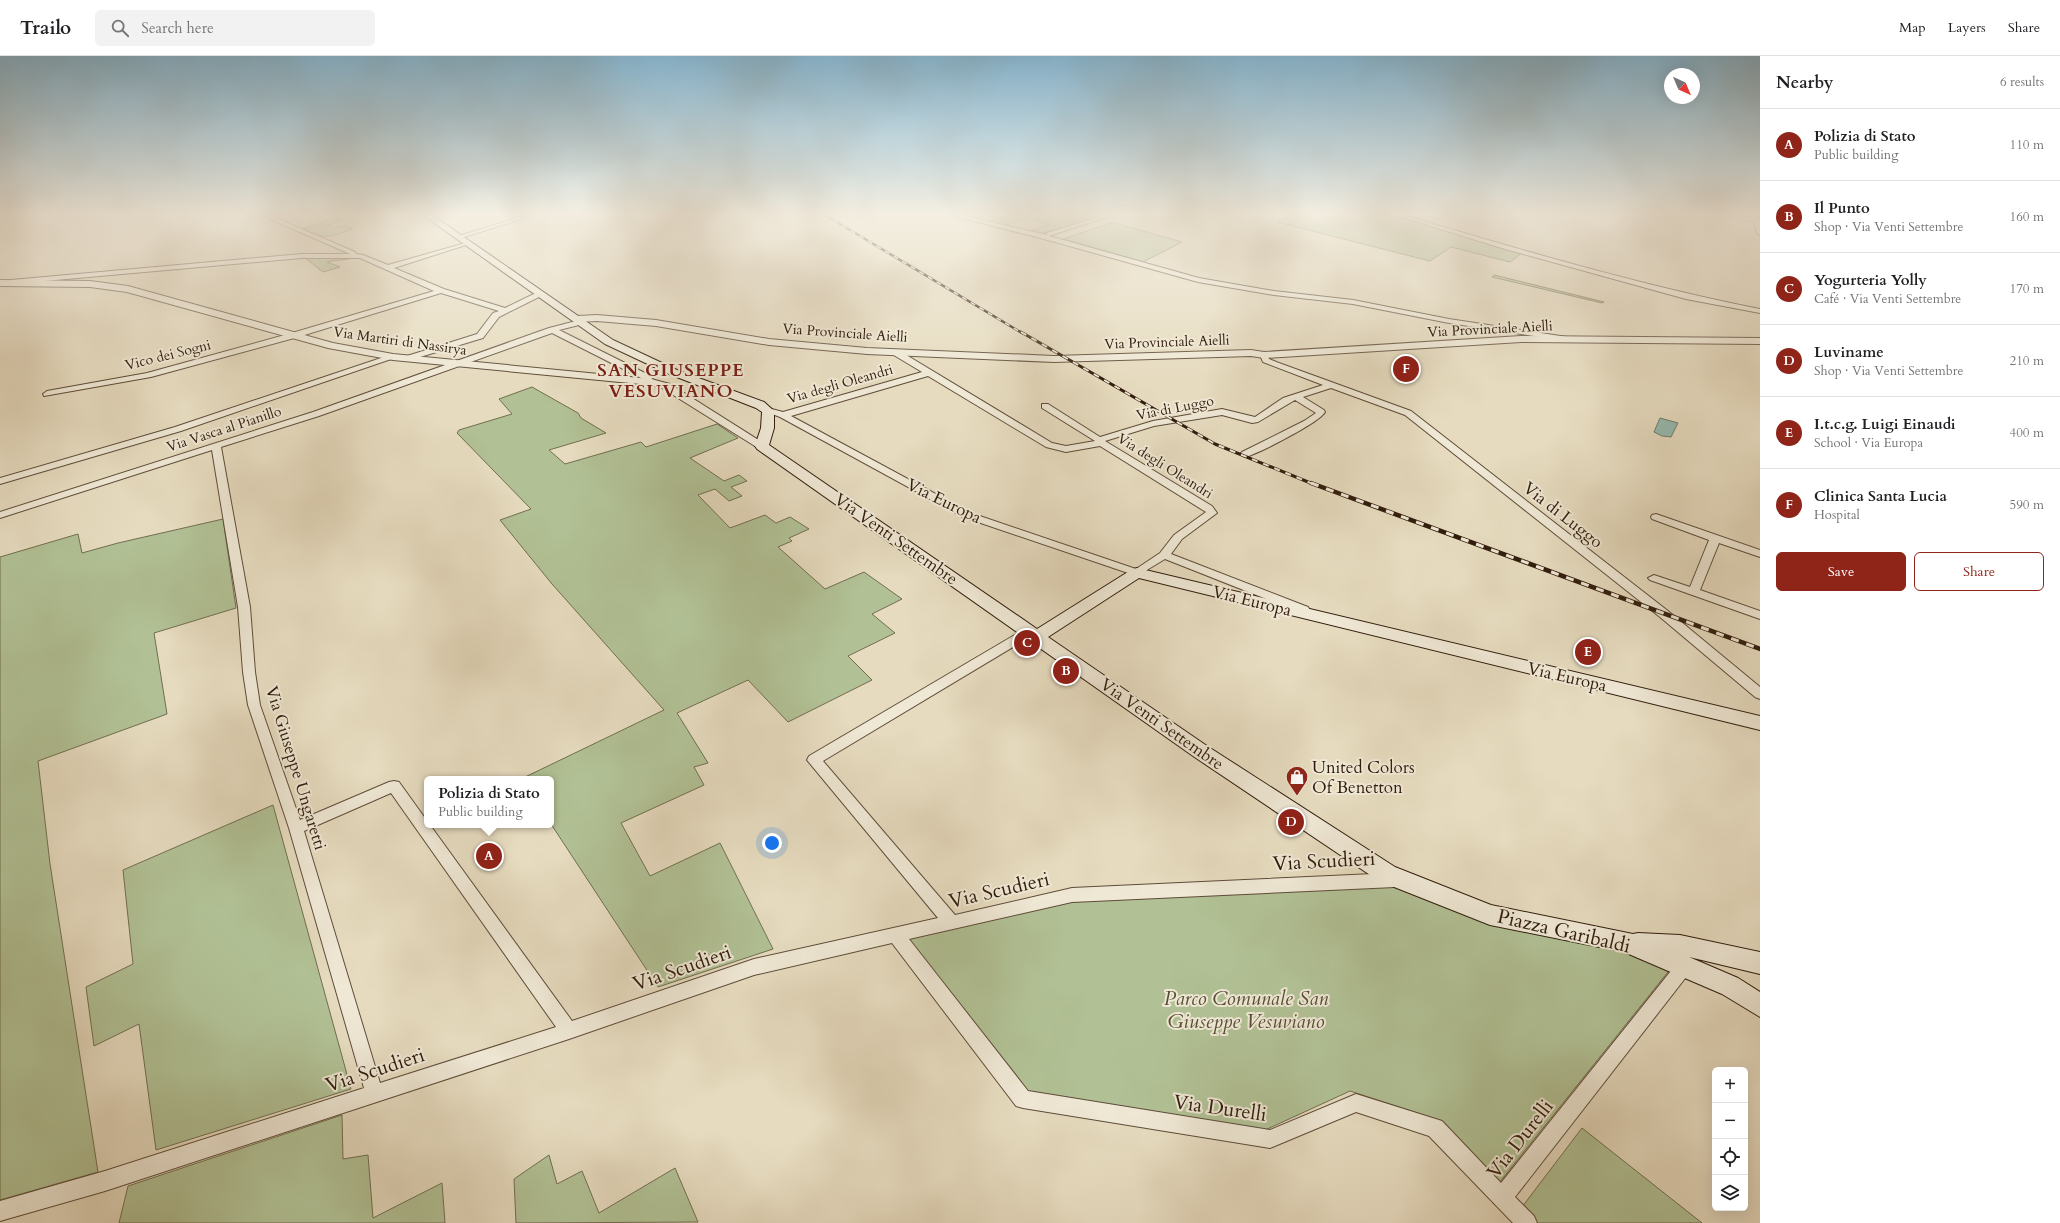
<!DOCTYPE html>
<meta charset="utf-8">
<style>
body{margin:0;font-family:Cardo,serif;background:#f2f2f2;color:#202124}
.controls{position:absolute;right:12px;bottom:12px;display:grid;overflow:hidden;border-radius:6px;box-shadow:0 4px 16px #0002}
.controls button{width:36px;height:36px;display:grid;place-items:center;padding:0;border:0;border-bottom:1px solid #e0e0e0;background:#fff;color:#202124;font:20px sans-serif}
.compass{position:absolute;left:1664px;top:12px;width:36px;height:36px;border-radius:50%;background:#fff;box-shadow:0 4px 16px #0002;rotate:136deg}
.you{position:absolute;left:772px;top:787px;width:14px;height:14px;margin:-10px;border:3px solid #fff;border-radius:50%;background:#1a73e8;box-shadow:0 0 0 6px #1a73e833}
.badge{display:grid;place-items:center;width:26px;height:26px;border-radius:50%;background:#8f2418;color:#fff;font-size:13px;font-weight:700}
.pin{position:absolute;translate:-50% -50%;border:2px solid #fff;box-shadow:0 1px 4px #0006}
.popup{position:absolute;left:424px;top:720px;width:130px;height:52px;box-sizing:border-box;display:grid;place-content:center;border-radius:6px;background:#fff;filter:drop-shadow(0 1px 3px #0005);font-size:13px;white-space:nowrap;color:#757577}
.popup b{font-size:15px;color:#202124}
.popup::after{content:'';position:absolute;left:50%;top:100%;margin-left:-8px;border:8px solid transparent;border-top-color:#fff}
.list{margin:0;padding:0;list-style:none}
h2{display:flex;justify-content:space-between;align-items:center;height:52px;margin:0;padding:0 16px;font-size:17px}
h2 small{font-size:13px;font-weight:400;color:#757577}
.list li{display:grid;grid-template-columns:26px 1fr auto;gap:12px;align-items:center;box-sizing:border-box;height:72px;padding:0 16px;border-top:1px solid #e0e0e0}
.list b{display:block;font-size:15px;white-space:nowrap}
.list p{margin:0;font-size:13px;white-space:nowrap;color:#757577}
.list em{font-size:13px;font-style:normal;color:#757577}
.actions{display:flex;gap:8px;padding:12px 16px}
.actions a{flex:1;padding:9px 0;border:1px solid #8f2418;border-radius:6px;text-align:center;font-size:14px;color:#8f2418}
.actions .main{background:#8f2418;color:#fff}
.icon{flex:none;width:22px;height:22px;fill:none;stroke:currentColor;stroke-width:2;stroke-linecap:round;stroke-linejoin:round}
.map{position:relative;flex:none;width:1760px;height:1167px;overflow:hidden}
header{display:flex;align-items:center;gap:24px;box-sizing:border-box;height:56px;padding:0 20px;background:#fff;border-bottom:1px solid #e0e0e0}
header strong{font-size:19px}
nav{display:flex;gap:22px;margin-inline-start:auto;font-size:14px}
.search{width:280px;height:36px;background:#f2f2f2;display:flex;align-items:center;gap:10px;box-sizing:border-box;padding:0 14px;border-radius:6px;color:#757577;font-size:15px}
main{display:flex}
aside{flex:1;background:#fff}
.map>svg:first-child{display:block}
.green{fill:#b1c195;stroke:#716e50}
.water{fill:#96bbb1;stroke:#6e7b6f}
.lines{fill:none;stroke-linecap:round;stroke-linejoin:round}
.minor-casing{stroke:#5e4c39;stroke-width:2}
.tertiary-casing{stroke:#5e4c39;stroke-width:2}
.secondary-casing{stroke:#311c0c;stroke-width:2}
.minor{fill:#efe8d5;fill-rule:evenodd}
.tertiary{fill:#efe8d5;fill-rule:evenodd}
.secondary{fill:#efe8d5;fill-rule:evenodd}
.rail-far2-casing{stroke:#311c0c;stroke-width:2.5}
.rail-far1-casing{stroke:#311c0c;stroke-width:3}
.rail-casing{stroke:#311c0c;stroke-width:4.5}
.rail-far2{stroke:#efe8d5;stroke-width:1.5;stroke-dasharray:5;stroke-linecap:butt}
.rail-far1{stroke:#efe8d5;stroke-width:2;stroke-dasharray:6;stroke-linecap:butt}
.rail{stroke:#efe8d5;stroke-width:3;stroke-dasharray:8;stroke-linecap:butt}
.labels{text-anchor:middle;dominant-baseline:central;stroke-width:4;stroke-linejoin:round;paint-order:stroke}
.far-street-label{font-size:14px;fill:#311c0c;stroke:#efe8d5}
.street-label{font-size:17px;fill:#311c0c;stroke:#efe8d5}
.poi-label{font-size:17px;fill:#311c0c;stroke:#efe8d5;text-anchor:start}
.far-district-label{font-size:18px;font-weight:bold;letter-spacing:1px;fill:#7a1f14;stroke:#efe8d5}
.near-street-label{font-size:20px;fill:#311c0c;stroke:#efe8d5}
.near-park-label{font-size:20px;font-style:italic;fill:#574e35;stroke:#efe8d5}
</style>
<header>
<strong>Trailo</strong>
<div class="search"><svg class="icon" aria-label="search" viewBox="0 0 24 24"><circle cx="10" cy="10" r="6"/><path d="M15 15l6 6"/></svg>Search here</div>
<nav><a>Map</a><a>Layers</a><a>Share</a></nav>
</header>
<main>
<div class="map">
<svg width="1760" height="1167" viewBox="0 0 1760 1167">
<rect width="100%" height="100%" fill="#e6dbbf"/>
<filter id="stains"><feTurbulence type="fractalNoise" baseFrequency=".005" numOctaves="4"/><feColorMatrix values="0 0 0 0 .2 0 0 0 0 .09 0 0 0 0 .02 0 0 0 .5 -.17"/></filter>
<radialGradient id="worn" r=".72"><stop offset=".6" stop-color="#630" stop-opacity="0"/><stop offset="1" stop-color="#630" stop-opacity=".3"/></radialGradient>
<g class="green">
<path d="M958,159H1104L1044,177L1030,175L1049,169L1029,162L1005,169Z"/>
<path d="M1292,159H1393L1522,197L1510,206L1451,191L1430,205L1277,166Z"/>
<path d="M336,162L342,165L328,169L334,172L346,169L352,173C328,182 326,184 302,173Z"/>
<path d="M1111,167H1115L1182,186L1143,206L1063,183Z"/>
<path d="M304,201L353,202C344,205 337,203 327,206L340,211L323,216Z"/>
<path d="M1494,219L1604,246L1602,247L1492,221Z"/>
<path d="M532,331L578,357L581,362L606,377L549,394L565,408L641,386L646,391L717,368L738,382L690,402L724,425L739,419L747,425L731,431L742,440L729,445L715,433L698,439L730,472L765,459L776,467L790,461L809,473L789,482L792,485L778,491L825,533L864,516L902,543L872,558L895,577L848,600L872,624L788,666L748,624L677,657L708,707L694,711L704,729L621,767L650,820L720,787L773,893L658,931L551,768V723H521L664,654L552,528L500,464L531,453L457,377L459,374L512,358L499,343Z"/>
<path d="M223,463L236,552L154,577L167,658L38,705L50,808L98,1116L0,1144V501L78,478L82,497L118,487Z"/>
<path d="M273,749L351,1033L156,1094L139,968L94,990L86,931L133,908L123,814Z"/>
<path d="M1403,830L1623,891L1672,911L1499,1127L1439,1064L1350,1035L1263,1075L1026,1037L907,883L1076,845Z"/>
<path d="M342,1059L343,1103L368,1099L373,1162L442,1127L445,1167H119L128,1130Z"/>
<path d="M1582,1072L1702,1167H1538L1522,1151Z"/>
<path d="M549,1099L557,1128L582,1115L599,1157L675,1112L698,1166L516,1167L514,1123Z"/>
</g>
<path class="water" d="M1660,362L1678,367L1671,381L1662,380L1654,376Z"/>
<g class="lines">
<g class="minor-casing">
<g id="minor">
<path d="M261,159H269L355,196L356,198L363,199L388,209L469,186V188L394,212L444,233L505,252L538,236L545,238L499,261L483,282L410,304H407V300L477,278L493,257L499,255L441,237L298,281L151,321L44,340L43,338L47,335L147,317L292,277L434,235L360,202H302L11,228L7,226L11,224L302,198H350Z"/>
<path d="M526,159H534L461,182L456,181Z"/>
<path d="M950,159H960L1047,179V177L1105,159H1113L1049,180L1199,222L1274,235L1353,244L1449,263L1567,281L1571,283L1567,285L1449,267L1353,248L1274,239L1198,226L1044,183Z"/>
<path d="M1395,159H1403C1521,194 1639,229 1760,253V257L1686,243L1505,193Z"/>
<path d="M1723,159L1760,162V179L1757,177L1754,165Z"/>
<path d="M580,264L584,266L583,268L559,274L649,319L655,326L654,328H648L643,323L552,277L319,360L221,391L250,551L255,616L260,649L300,764L389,726L394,725L399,726L427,765V769H430L572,965L754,903L938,862L807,704L809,700L1025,573H1033L1035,576L1033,579L823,705L955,859L1072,832L1395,817L1400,819L1403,824L1400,829L1395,831L1072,846L909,883L1028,1035L1270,1074L1356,1038L1442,1065L1501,1127L1678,906L1684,903L1690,906L1692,911L1690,916L1515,1141L1534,1160L1537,1167H1513L1429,1080L1356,1056L1270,1092L1023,1052L1016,1050L892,887L754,919L569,983L105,1135L0,1165V1145L105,1115L364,1032L289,772L248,649L243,616L238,551L212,394L0,462V456L313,356L549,272ZM391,737L556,971L380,1027L304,775Z"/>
<path d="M892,294H898L1052,387L1066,390L1095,385L1042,352V348H1048L1100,381L1153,365L1222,353L1255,361L1283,342L1323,329L1263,306L1260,299L1264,297H1267L1269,303L1279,307L1411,355L1668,555L1760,631V643L1755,641L1660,561L1405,359L1331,332L1303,341L1324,354L1325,356C1320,366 1258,398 1245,401L1240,398L1242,396L1304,365L1316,357L1295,344L1258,366L1252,367L1222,359L1154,370L1105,385L1212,450L1217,457L1182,483L1171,498L1308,551L1310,554L1308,557L1304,558L1165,503L1137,520L963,461L780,361L764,355L768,352L783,356L922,316L892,298ZM928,320L1046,391L1066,396L1100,390L1206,456L1174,479L1160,497L1136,513L971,457L791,360Z"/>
<path d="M390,299L397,301L181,375L0,428V422L175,371Z"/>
<path d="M1656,458L1760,494V501L1719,487L1700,534L1760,555V563L1650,524L1648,522L1654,519L1690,531L1709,484L1652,463L1651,461L1652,459Z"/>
</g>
</g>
<g class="tertiary-casing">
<g id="tertiary">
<path d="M0,224L90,225L128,230L333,287L393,298L651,323L670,328L768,390L762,393L758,392L662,332L651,329L393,304L328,292L127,236L90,231L0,230Z"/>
<path d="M597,259L656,264L769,283L867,292L1054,300L1251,294L1264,296L1521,280L1760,282V288L1521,286L1264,302L1251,300L1054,306L867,298L769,289L656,270L597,265L577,266L572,263L577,260Z"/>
</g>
</g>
<g class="secondary-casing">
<path id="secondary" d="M423,159H432L613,284L677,314L764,346L774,355V372L769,389L1037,573L1131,514L1137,512L1760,660V674L1139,522L1048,581L1207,690L1395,811L1491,849L1633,878L1638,877L1680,879L1760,896V918L1689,901L1738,922L1760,936V961L1722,938L1624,896L1490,869L1379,825L1193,700L757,393L755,390L761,372L762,356L756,352L669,318L605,288Z"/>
</g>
<use href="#minor" class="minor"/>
<use href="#tertiary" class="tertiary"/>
<use href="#secondary" class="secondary"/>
<g class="rail-far2-casing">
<path id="rail-far2" d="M825,159L1022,277"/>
</g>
<g class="rail-far1-casing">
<path id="rail-far1" d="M1021,276L1215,388L1313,428"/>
</g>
<g class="rail-casing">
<path id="rail" d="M1311,427L1760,593"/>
</g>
<use href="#rail-far2" class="rail-far2"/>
<use href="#rail-far1" class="rail-far1"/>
<use href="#rail" class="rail"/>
</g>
<linearGradient id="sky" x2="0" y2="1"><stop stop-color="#87b7d2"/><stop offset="0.49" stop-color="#f4efe2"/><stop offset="1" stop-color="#f4efe2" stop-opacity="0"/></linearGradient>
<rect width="1760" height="322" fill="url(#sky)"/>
<defs>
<g id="shop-pin" transform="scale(1.15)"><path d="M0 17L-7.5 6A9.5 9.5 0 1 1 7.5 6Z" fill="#8f2418" stroke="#efe8d5"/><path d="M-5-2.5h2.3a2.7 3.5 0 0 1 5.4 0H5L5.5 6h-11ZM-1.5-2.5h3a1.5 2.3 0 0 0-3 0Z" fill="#fff"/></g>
</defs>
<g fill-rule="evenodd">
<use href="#shop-pin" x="1297" y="721"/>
</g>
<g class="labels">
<g class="far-street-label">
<text transform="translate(1490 273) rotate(-3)">Via Provinciale Aielli</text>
<text transform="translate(845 277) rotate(4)">Via Provinciale Aielli</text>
<text transform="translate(400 285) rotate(8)">Via Martiri di Nassirya</text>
<text transform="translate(1167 286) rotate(-2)">Via Provinciale Aielli</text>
<text transform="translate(168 299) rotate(-14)">Vico dei Sogni</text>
<text transform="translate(840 328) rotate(-16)">Via degli Oleandri</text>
<text transform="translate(1175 352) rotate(-11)">Via di Luggo</text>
<text transform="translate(224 373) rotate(-18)">Via Vasca al Pianillo</text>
<text transform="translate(1165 410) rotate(32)">Via degli Oleandri</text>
</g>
<g class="street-label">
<text transform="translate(944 445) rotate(26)">Via Europa</text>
<text transform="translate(1563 459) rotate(38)">Via di Luggo</text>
<text transform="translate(896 483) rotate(35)">Via Venti Settembre</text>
<text transform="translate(1252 545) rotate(14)">Via Europa</text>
<text transform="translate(1567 621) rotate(13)">Via Europa</text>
<text transform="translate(1162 668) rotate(35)">Via Venti Settembre</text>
<text transform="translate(296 712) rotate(73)">Via Giuseppe Ungaretti</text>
</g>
<g class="poi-label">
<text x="1312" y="711">United Colors<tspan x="1312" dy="20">Of Benetton</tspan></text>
</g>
<g class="far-district-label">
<text x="671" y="314">SAN GIUSEPPE<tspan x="671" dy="21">VESUVIANO</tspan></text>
</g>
<g class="near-street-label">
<text transform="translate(1324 805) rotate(-3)">Via Scudieri</text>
<text transform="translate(999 834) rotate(-13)">Via Scudieri</text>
<text transform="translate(1564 875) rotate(13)">Piazza Garibaldi</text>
<text transform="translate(682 912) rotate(-19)">Via Scudieri</text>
<text transform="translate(375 1014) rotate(-18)">Via Scudieri</text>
<text transform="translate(1220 1052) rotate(8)">Via Durelli</text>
<text transform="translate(1520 1083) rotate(-52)">Via Durelli</text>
</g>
<g class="near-park-label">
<text x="1246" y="942">Parco Comunale San<tspan x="1246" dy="23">Giuseppe Vesuviano</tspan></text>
</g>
</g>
<rect width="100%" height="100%" filter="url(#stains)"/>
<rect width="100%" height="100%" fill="url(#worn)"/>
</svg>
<div class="controls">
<button>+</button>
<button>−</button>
<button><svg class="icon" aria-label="locate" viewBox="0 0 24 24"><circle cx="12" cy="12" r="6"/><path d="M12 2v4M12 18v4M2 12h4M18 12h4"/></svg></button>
<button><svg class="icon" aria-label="layers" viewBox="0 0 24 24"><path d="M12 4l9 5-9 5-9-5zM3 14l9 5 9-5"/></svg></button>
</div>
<svg class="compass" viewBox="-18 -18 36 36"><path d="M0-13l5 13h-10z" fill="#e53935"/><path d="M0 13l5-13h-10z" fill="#757577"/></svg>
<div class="you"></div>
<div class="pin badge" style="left:489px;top:800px">A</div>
<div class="popup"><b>Polizia di Stato</b>Public building</div>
<div class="pin badge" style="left:1066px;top:615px">B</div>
<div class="pin badge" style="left:1027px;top:587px">C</div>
<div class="pin badge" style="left:1291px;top:766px">D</div>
<div class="pin badge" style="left:1588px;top:596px">E</div>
<div class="pin badge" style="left:1406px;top:313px">F</div>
</div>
<aside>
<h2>Nearby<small>6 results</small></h2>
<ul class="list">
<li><span class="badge">A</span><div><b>Polizia di Stato</b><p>Public building</p></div><em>110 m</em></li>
<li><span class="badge">B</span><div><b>Il Punto</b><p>Shop · Via Venti Settembre</p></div><em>160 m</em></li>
<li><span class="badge">C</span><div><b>Yogurteria Yolly</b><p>Café · Via Venti Settembre</p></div><em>170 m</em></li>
<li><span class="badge">D</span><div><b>Luviname</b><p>Shop · Via Venti Settembre</p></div><em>210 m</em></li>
<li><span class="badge">E</span><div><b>I.t.c.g. Luigi Einaudi</b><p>School · Via Europa</p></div><em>400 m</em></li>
<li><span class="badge">F</span><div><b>Clinica Santa Lucia</b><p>Hospital</p></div><em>590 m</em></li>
</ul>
<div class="actions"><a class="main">Save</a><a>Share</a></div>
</aside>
</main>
